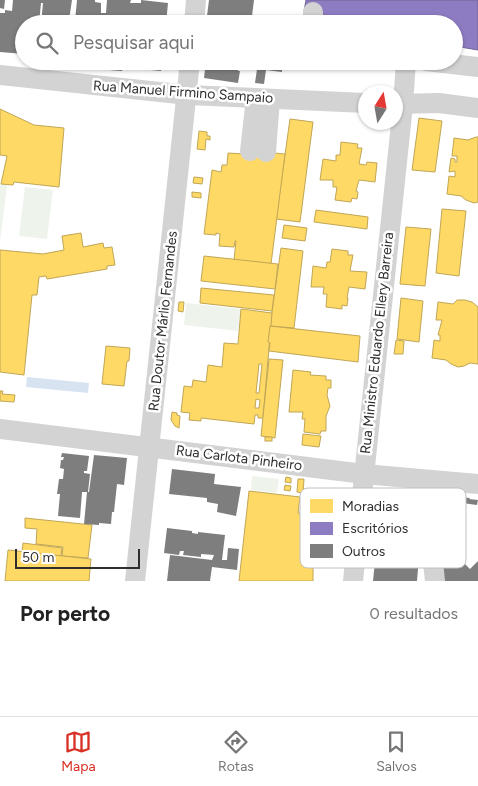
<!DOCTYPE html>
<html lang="pt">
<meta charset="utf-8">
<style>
body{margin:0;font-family:Figtree,sans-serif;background:#f6f6f6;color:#222}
.compass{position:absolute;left:358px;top:85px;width:45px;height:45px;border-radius:50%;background:#fff;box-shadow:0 1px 4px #0004;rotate:11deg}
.scale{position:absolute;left:15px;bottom:12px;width:125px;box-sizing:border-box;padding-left:5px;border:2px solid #2e2e2e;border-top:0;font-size:14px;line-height:18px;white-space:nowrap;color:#2e2e2e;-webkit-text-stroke:4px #fff;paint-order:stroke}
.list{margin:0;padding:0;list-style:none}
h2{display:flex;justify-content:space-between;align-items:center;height:65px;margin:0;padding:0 20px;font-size:21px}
h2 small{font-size:16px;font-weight:400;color:#767676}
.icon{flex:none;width:28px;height:28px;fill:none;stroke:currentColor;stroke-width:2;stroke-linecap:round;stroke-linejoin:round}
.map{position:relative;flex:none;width:478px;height:581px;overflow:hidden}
.search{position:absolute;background:#fff;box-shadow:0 1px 4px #0004;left:15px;right:15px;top:15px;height:55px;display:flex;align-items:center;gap:12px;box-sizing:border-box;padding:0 18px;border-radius:28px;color:#767676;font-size:19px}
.sheet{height:135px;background:#fff}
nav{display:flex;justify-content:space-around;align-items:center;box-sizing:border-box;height:70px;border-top:1px solid #e0e0e0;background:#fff;font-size:14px;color:#767676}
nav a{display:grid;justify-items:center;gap:2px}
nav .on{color:#d93025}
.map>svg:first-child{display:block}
.green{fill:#eef4eb}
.water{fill:#d8e3f2}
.homes{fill:#ffd966;stroke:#c0a655;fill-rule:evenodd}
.offices{fill:#8e7cc3;stroke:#716596}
.building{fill:#7e7e7e}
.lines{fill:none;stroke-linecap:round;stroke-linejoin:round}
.minor{stroke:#d3d3d3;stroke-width:20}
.labels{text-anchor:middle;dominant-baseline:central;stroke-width:5;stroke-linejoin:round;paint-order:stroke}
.street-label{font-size:14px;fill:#2e2e2e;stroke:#fff}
.key{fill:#fff;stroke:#c0c0c0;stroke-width:1}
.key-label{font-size:14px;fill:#2e2e2e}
</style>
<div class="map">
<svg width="478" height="581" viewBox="0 0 478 581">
<rect width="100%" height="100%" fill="#fff"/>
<g class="green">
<path d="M0,184L7,185L0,242Z"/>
<path d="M25,187L53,190L47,239L19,236Z"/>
<path d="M186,303L241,309L238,331L184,325Z"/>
<path d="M252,476L279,479L277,493L251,490Z"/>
</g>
<path class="water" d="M27,377L89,383L88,393L26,387Z"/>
<g class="homes">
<path d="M0,109L34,125L64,128L59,187L14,182L13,185L1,184L7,156L0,155Z"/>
<path d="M419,118L442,121L435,172L412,170Z"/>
<path d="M290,119L313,122L300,222L276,219Z"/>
<path d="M199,131L207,132V136H210V140L206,139L205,150L197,149Z"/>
<path d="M476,137H478V202L474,203L466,200L461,196L447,194L449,176L455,177V171L449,172L451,158L455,159V162H457V156H452L454,138L468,140Z"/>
<path d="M341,142L358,144L357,148H362L359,164L366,165L367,162L377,163L375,182L359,180L356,191L358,192L357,199L352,198L351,202L335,200L337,187H333V180H320L323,159L336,161V155H340Z"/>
<path d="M244,150L285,154L271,264L234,260L236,241H235L234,247L219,246L220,234L216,233V235L204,234L212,170L221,172L222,165H227L228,153L244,154Z"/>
<path d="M194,177L203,178L202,184L193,183Z"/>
<path d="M192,192L201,193V198L192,197Z"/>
<path d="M442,209L466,211L459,276L436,273Z"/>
<path d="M316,210L368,217L367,229L314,222Z"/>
<path d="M284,225L307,228L305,241L282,238Z"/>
<path d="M406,227L431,229L425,286L400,284Z"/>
<path d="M81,233L83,247L103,243L104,248L112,247L115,265L107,266V269L47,279L46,276L39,277L37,295H32L24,375L0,372V250L43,254L64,250L62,236Z"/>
<path d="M281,248L303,251L294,328L270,326Z"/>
<path d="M332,249L348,251V255H353L350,271L367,272L365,289L349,287L347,298H348L347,306L342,305V309L326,307L327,294H323L324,287H311L313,266L326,268L327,262H330Z"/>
<path d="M204,256L278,264L275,289L201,281Z"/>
<path d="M201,288L274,295L272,311L200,303Z"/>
<path d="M401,298L423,301L419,342L397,339Z"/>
<path d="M457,300H465L472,302L478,307V364L470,363L464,366L458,367L451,364L446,360L432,358L434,340L440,341V335H438L442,320H436L438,302L453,304Z"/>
<path d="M179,302H184L183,312L178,311Z"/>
<path d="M241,309L272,313L263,418H258V415H255L254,424L201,418V421L189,420L190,413L181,412L184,386L192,387L193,380L206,382L208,365L222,367L224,343L238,344ZM259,364H262L259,393H256ZM256,399L260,400L259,408H255Z"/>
<path d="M270,326L360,336L358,362L269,351L270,343L268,342Z"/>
<path d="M396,340L404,341L403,354H394Z"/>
<path d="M106,346L130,348L129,361H127L124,386L102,384Z"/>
<path d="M269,359L283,360L275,438L261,436Z"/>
<path d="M293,370L311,372L310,375L326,376V380H331V388H328L327,395L330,406L326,416V431H321L320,434L304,432L305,419H302L303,412H289Z"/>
<path d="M0,391H3L2,394L15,395L14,402L0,401Z"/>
<path d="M172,412L177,413V415L180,416L179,428L175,426L171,420Z"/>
<path d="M303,434L321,436L319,447L302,445Z"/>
<rect x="265" y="437" width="7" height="4"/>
<path d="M286,477L291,478V483L285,482Z"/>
<path d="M298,479H304L303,493L297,492Z"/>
<path d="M285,485L291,486L290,491L284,490Z"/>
<path d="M249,491L300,497L298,513L300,514L301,504L318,506L317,514H319V527L313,555H311L310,560H313V581H239Z"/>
<path d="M25,518L92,525L88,558L62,556L63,547L36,544L37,529L25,528Z"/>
<path d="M23,543L62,548L61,556L22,552Z"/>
<path d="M8,550L91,559L89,581H5Z"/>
</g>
<path class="offices" d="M306,0H478V50L454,46V24H322L324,14L304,11Z"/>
<g class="building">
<path d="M0,0H5L4,9L0,8Z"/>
<path d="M13,0H72L69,20L75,21L77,0H95V2L101,3V13H106L107,0H131L130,3H141V0L168,3L166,24H41L43,3H41L39,24H24V54L0,52V13H5V10L12,11Z"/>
<path d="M209,0H254L251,24H206Z"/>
<path d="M131,61H162L161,71L130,68Z"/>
<path d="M206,61H296L295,68L282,66V72L266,70L264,84L255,83L257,69L249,68V70H244L245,64L239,63L238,71H240L238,83L204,78Z"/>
<path d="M109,67L122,68V71L109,70Z"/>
<path d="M62,453L89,456L87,471H84V473L90,474L88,492H89L94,455L127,458L124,485L117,484L114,512H112L111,524L99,523V525L84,524L87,492H82L80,518L58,516L60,494H57L59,479H63L64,469L60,468L61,460H63L64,457H61Z"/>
<path d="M172,469L215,474L214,484L241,487L236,516L217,512L218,504L207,502V498L169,494Z"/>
<path d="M399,490L470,498L469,499L478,500L477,505L462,503L460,509L398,502Z"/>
<path d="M167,528L192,531V533L198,534V532L225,535L222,560H227L228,548L239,549L237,570L212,567L210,581H167L170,555L212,560L214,555L201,554V557L183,555L184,551H180L179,555L164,553Z"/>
<path d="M377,541L389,543L388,554L419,557L417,581H373Z"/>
<path d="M444,549L460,553L461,560L470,569L478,561V581H440Z"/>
</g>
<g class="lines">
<g class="minor">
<path d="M194,24L196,0"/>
<path d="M313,24V12"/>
<path d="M426,61L478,67"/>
<path d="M0,75L188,95L366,103"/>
<path d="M396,104L439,103L478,108"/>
<path d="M250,151L256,98"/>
<path d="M266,152L270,99"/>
<path d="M0,429L364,474L478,484"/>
<path d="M358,536C374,538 419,542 429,555C434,561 434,573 435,581"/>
<path d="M135,581L190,61"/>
<path d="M353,581L403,105L406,61"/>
</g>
</g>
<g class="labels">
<g class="street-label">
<text transform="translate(183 92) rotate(4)">Rua Manuel Firmino Sampaio</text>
<text transform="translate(163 321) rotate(-84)">Rua Doutor Márlio Fernandes</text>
<text transform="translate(377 343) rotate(-84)">Rua Ministro Eduardo Ellery Barreira</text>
<text transform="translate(239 458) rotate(7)">Rua Carlota Pinheiro</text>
</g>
</g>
<rect x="300" y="488" width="166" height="80" rx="8" class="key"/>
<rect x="310" y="499" width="23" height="14" fill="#ffd966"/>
<rect x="310" y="522" width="23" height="13" fill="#8e7cc3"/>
<rect x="310" y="544" width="23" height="14" fill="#7e7e7e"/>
<g class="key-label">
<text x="342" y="511">Moradias</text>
<text x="342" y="533">Escritórios</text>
<text x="342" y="556">Outros</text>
</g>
</svg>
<svg class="compass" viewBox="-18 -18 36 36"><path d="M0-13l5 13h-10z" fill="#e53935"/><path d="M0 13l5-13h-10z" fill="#767676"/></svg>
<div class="scale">50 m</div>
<div class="search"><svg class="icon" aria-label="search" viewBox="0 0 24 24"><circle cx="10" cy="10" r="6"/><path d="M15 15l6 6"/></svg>Pesquisar aqui</div>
</div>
<section class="sheet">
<h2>Por perto<small>0 resultados</small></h2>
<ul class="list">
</ul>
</section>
<nav>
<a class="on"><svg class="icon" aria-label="map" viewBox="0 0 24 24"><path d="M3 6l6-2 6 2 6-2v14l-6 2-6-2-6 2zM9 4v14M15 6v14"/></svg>Mapa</a>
<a><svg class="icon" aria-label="directions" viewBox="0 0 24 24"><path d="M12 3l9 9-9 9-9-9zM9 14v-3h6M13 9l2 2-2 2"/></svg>Rotas</a>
<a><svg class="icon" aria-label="saved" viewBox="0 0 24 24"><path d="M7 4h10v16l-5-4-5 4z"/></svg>Salvos</a>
</nav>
